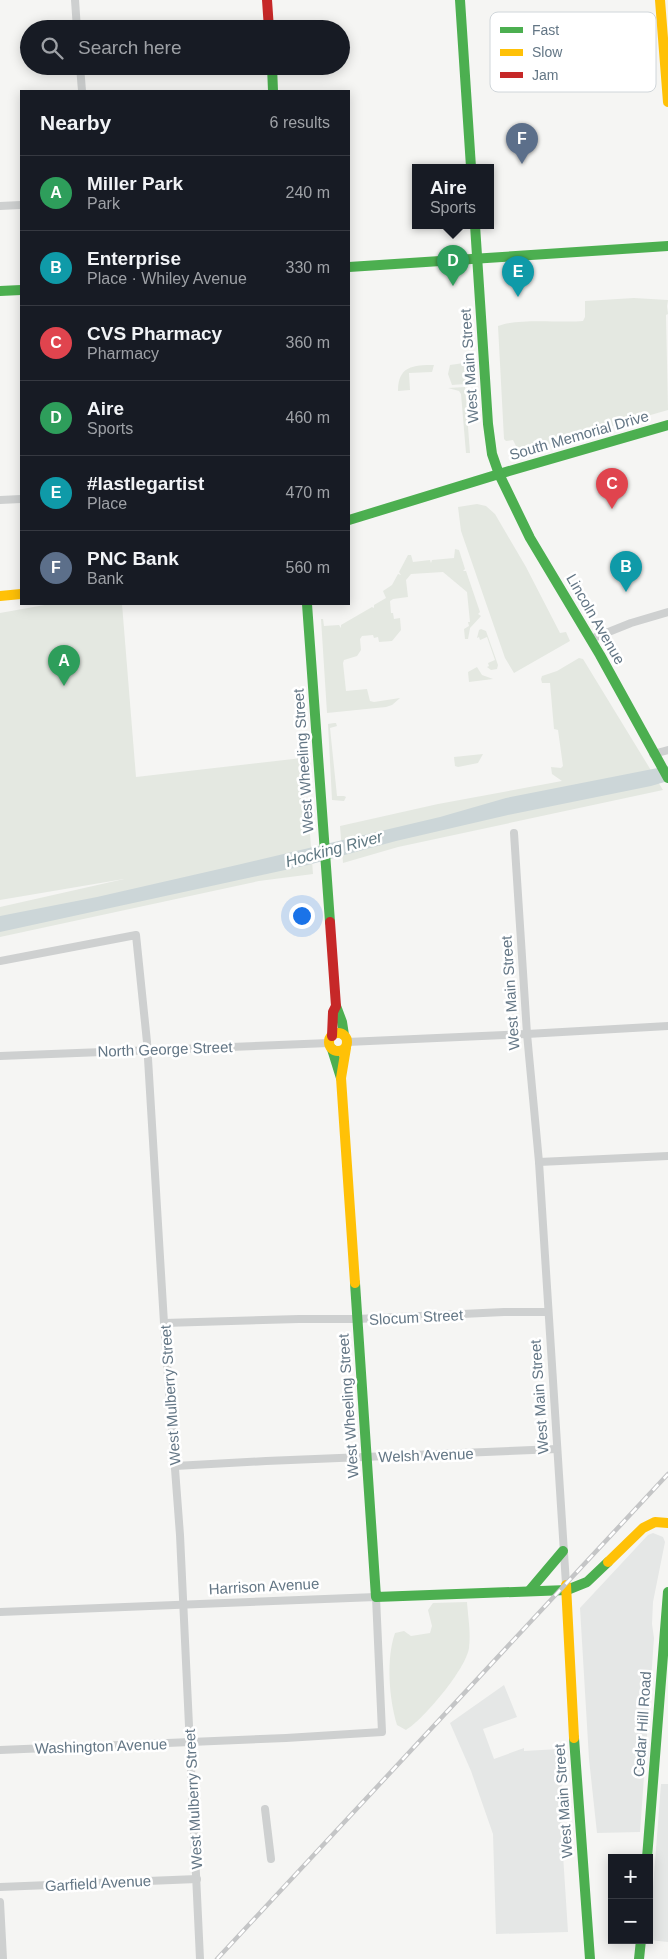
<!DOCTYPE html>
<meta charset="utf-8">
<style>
body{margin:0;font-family:Helvetica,sans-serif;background:#242831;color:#f1f3f6}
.controls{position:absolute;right:15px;bottom:15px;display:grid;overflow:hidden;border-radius:0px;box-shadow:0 2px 12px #0003}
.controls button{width:45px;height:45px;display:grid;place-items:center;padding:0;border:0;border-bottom:1px solid #363941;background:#171b24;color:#f1f3f6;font:25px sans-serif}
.you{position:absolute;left:301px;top:915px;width:18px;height:18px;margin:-12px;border:4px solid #fff;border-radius:50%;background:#1a73e8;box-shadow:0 0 0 8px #1a73e833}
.badge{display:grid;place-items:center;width:32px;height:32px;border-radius:50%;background:#96a2ac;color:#fff;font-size:16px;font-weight:700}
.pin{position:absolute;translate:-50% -41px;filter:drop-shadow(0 1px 2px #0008)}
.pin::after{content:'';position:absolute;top:26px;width:18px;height:15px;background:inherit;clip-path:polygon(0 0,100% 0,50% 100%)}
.popup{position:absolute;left:412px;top:164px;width:82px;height:65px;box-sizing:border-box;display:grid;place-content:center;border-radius:0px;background:#171b24;filter:drop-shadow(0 1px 4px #0005);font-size:16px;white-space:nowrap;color:#9ea1a6}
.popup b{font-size:19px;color:#f1f3f6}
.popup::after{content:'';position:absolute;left:50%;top:100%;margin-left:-10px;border:10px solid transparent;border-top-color:#171b24}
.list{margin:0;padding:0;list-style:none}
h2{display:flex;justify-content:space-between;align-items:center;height:65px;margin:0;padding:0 20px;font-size:21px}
h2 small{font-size:16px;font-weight:400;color:#9ea1a6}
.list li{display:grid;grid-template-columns:32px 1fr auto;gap:15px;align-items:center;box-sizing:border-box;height:75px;padding:0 20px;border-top:1px solid #363941}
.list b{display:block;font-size:19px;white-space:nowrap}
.list p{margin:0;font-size:16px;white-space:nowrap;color:#9ea1a6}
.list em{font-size:16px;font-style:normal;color:#9ea1a6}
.icon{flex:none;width:28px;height:28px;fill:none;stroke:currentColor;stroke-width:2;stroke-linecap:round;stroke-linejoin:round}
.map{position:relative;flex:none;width:668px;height:1959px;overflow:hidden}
.search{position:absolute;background:#171b24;box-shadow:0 2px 12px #0003;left:20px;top:20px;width:330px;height:55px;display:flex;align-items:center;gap:12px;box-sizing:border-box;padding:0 18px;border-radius:28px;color:#9ea1a6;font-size:19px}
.panel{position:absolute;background:#171b24;box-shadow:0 2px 12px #0003;left:20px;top:90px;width:330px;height:515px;border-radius:0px}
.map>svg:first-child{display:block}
.built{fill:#e5e7e6}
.green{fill:#e4e8e1}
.water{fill:#ccd6d8}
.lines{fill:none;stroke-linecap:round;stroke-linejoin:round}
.street{stroke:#ced0d0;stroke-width:8}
.fast{stroke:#4caf50;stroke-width:10}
.slow{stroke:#ffc107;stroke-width:10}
.jam{stroke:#c62828;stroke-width:10}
.rail-casing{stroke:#c4c5c6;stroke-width:4.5}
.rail{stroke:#fff;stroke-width:2.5;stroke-dasharray:8;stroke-linecap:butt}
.labels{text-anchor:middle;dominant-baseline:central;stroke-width:5;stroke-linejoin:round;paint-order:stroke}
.street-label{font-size:15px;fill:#637685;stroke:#fff}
.water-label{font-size:16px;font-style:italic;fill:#5f7882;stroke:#fff}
.key{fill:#fff;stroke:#d0d6da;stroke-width:1}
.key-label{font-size:14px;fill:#637685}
</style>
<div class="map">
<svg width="668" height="1959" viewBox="0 0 668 1959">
<rect width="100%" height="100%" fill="#f5f5f3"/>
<g class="built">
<path d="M653,1533L663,1537L665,1542L653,1602L652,1624L654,1638L640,1832L597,1833L589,1759L580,1608L648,1535Z"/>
<path d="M504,1685L517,1717L483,1729L494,1759L524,1748V1751L559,1749L566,1838L562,1839L568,1932L496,1934L493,1834L471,1771L450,1723Z"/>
<path d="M661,1784H668V1942L649,1940Z"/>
</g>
<g class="green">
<path d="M634,298L668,300L667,306L668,314L666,315L668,410L522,452L518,450L513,440L506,441L504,439L498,326C517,318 560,323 583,321L585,317V301Z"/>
<path d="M464,363L465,384L452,385L448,374L450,365Z"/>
<path d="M434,365L432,372L409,373L410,390L398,391C398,366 413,365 434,365Z"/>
<path d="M465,387L470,453H466L461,394L459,391L448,388Z"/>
<path d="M477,504L486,506L495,514L526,567L560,633L566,632L570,641L514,673L505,658L461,531L458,507Z"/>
<path d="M455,549L459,550L465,569L463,571H466L480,612L478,614L481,616L470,628L468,639H465L464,629L469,626L468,622H470L467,592L443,572L411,574L406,580L408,597L393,599L390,601L391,613H393L394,619L400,618L401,630L392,641L379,642L378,637L374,638L373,635L362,636L360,639L361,650L357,656L344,660L343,663L346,691L367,689L370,701L374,702L400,698L392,705L386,707L327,713L321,619H323L324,626L339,625L341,628V625L372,607L374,608V605L386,598L383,591L392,585L398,574L401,575L399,572L408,555H411L413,562L430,560L431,563L432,560L454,558Z"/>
<path d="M50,604H122L136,777L302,758L306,813L309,821L313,874L259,881L0,937V907L124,879L0,900V613Z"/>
<path d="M481,629L486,631L498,665L497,669L491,670L487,667L489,666L488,663L495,660L487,637L480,640L479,637L477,638L479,630Z"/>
<path d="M579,658L583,659L663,790L398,847L343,863L340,826L438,804L562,781L552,774L551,767L561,768L563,766L558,730L554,729L550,683H542L541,679L542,676L557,671Z"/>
<path d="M477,667L482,675L493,679L469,682L468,672Z"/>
<path d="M334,723H336L337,726L330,728L337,796H344L346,797L344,801L332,800L328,724Z"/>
<path d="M483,754L478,763L458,767L455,766L454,757Z"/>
<path d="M467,1602C468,1617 471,1633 469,1648C466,1669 424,1719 406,1730L397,1725C389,1698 386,1659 395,1633L404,1631L411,1636L430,1633L432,1626L428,1610L433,1603Z"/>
</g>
<path class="water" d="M668,766V781L651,786L508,815L396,841L308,865L0,932V916L97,897L237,865L440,817L506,798Z"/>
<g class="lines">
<g class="street">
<path d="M75,0L77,29"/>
<path d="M80,66L82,91"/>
<path d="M0,206L21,205"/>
<path d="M0,500L21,499"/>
<path d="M591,639L631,623L668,612"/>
<path d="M653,754L668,750"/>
<path d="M514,833L527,1034L539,1162L566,1584"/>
<path d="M0,961L136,935L147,1042L164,1323L180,1535L200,1959"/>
<path d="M347,1042L527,1034L668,1026"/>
<path d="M0,1056L329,1043"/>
<path d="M539,1162L668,1156"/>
<path d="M164,1323L299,1319H357L504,1312H548"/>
<path d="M175,1466L266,1461L557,1449"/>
<path d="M0,1612L376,1597L382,1732L286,1738L0,1750"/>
<path d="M265,1809L271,1859"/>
<path d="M0,1887L197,1879"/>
<path d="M0,1902L3,1959"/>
</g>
<g class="fast">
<path d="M460,0L471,167"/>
<path d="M272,66L273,91"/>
<path d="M475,225L488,424L492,454L499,474L668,425"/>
<path d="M349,267L668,246"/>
<path d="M0,291L21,290"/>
<path d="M349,520L499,474L530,538L600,655L668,778"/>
<path d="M307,604L330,922"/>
<path d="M336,1006L342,1022L344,1035"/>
<path d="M332,1049L341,1078"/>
<path d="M355,1283L376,1597L567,1590L587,1582L608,1562"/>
<path d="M530,1590L563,1551"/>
<path d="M574,1738L590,1959"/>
<path d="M647,1858L668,1592"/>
<path d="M639,1959L641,1940"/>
</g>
<g class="slow">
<path d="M660,0L668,102"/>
<path d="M0,596L21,594"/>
<circle cx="338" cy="1042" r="9"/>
<path d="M346,1048L341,1078L355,1283"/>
<path d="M608,1562L643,1528L655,1522L668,1523"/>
<path d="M566,1585L574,1738"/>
</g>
<g class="jam">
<path d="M267,0L269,29"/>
<path d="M330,922L336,1006L333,1012L332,1036"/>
</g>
<g class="rail-casing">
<path id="rail" d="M217,1959L668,1474"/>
</g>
<use href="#rail" class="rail"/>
</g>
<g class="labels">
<g class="street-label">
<text transform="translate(469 366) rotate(-94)">West Main Street</text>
<text transform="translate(579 435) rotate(-16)">South Memorial Drive</text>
<text transform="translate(596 619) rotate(60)">Lincoln Avenue</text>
<text transform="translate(303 761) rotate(-94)">West Wheeling Street</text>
<text transform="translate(510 993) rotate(-94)">West Main Street</text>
<text transform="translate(165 1049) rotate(-2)">North George Street</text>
<text transform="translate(416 1317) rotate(-3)">Slocum Street</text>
<text transform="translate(170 1395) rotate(-94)">West Mulberry Street</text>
<text transform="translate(539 1397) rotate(-94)">West Main Street</text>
<text transform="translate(348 1406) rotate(-94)">West Wheeling Street</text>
<text transform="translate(426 1455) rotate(-2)">Welsh Avenue</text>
<text transform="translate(264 1586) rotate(-3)">Harrison Avenue</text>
<text transform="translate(642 1724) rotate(-86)">Cedar Hill Road</text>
<text transform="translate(101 1746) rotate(-2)">Washington Avenue</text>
<text transform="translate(193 1799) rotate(-93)">West Mulberry Street</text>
<text transform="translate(563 1801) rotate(-94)">West Main Street</text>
<text transform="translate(98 1883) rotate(-3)">Garfield Avenue</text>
</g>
<g class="water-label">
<text transform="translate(334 849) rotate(-15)">Hocking River</text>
</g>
</g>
<rect x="490" y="12" width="166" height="80" rx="8" class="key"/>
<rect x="500" y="27" width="23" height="6" fill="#4caf50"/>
<rect x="500" y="49" width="23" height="7" fill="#ffc107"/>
<rect x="500" y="72" width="23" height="6" fill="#c62828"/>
<g class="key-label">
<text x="532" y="35">Fast</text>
<text x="532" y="57">Slow</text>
<text x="532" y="80">Jam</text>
</g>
</svg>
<div class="controls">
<button>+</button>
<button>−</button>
</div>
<div class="you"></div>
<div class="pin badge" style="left:64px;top:686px;background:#2e9e5b">A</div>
<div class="pin badge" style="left:626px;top:592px;background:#0f9aa8">B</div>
<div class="pin badge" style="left:612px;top:509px;background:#e0444e">C</div>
<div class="pin badge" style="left:453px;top:286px;background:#2e9e5b">D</div>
<div class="popup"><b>Aire</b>Sports</div>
<div class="pin badge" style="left:518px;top:297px;background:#0f9aa8">E</div>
<div class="pin badge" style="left:522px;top:164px;background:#5c6f8a">F</div>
<div class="search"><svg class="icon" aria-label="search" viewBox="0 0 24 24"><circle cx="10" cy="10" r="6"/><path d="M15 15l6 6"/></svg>Search here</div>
<section class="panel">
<h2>Nearby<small>6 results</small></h2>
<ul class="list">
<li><span class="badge" style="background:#2e9e5b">A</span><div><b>Miller Park</b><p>Park</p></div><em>240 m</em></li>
<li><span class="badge" style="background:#0f9aa8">B</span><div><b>Enterprise</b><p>Place · Whiley Avenue</p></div><em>330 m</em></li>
<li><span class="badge" style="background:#e0444e">C</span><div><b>CVS Pharmacy</b><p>Pharmacy</p></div><em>360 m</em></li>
<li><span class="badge" style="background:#2e9e5b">D</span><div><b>Aire</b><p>Sports</p></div><em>460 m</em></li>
<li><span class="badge" style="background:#0f9aa8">E</span><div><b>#lastlegartist</b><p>Place</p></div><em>470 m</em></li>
<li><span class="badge" style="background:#5c6f8a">F</span><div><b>PNC Bank</b><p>Bank</p></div><em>560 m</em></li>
</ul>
</section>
</div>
